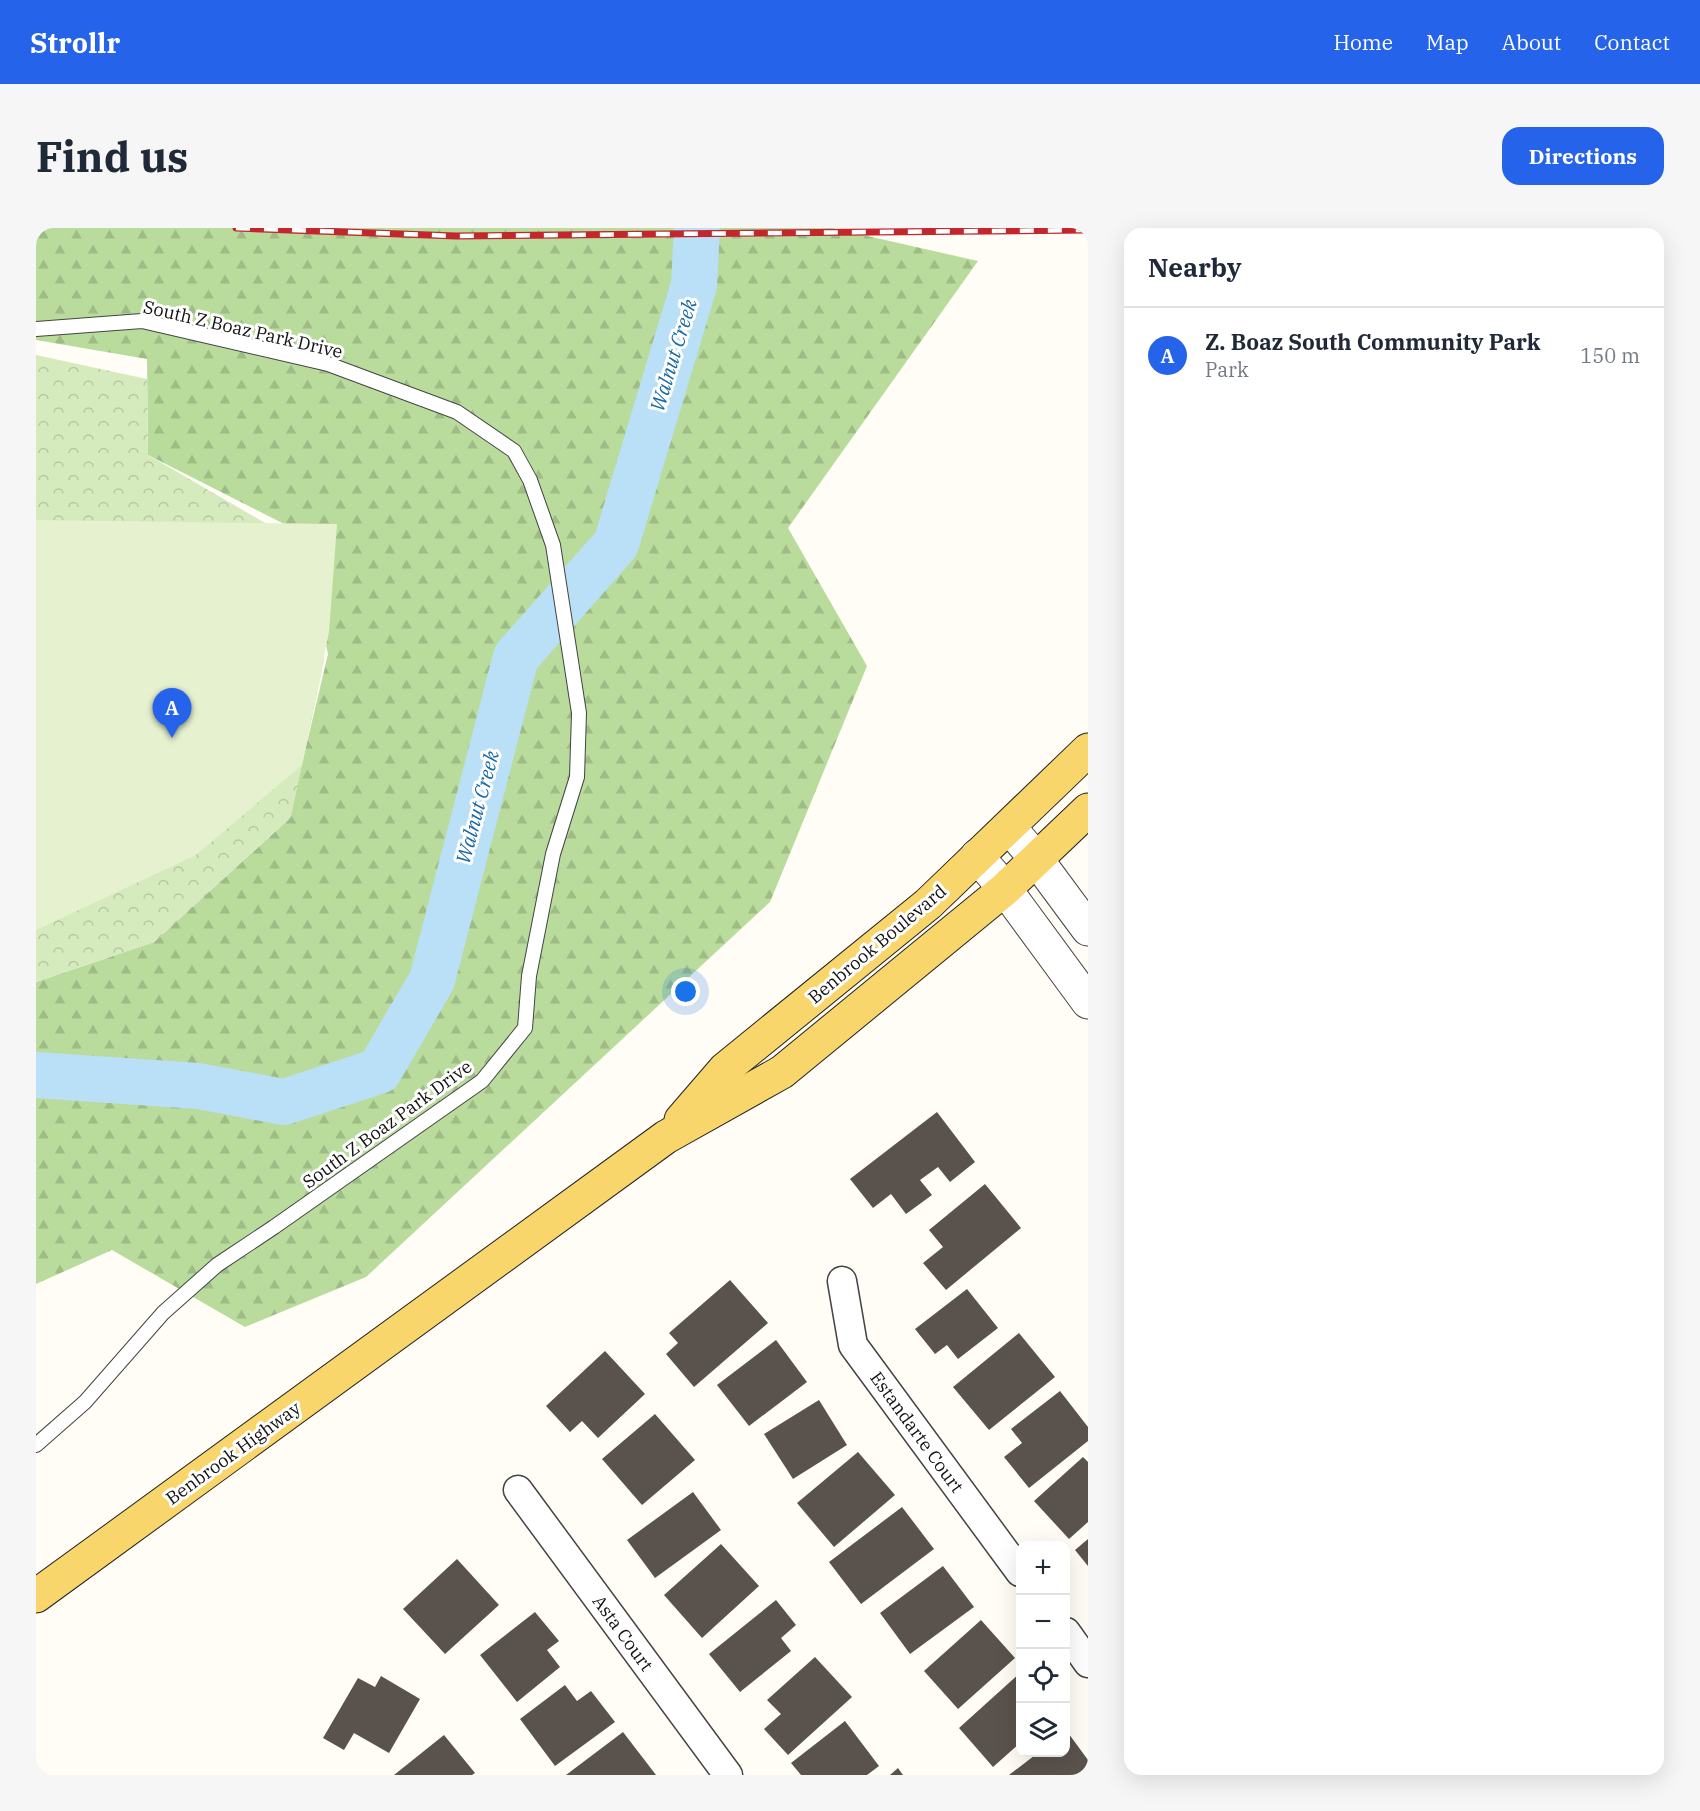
<!DOCTYPE html>
<meta charset="utf-8">
<style>
body{margin:0;font-family:"IBM Plex Serif",serif;background:#f6f6f7;color:#1f2937}
.controls{position:absolute;right:18px;bottom:18px;display:grid;overflow:hidden;border-radius:12px;box-shadow:0 6px 24px #0002}
.controls button{width:54px;height:54px;display:grid;place-items:center;padding:0;border:0;border-bottom:2px solid #e0e1e3;background:#fff;color:#1f2937;font:30px sans-serif}
.you{position:absolute;left:650px;top:764px;width:21px;height:21px;margin:-15px;border:4px solid #fff;border-radius:50%;background:#1a73e8;box-shadow:0 0 0 9px #1a73e833}
.badge{display:grid;place-items:center;width:39px;height:39px;border-radius:50%;background:#2563eb;color:#fff;font-size:20px;font-weight:700}
.pin{position:absolute;translate:-50% -50px;filter:drop-shadow(0 2px 3px #0008)}
.pin::after{content:'';position:absolute;top:32px;width:21px;height:18px;background:inherit;clip-path:polygon(0 0,100% 0,50% 100%)}
.list{margin:0;padding:0;list-style:none}
h2{display:flex;justify-content:space-between;align-items:center;height:78px;margin:0;padding:0 24px;font-size:26px}
h2 small{font-size:20px;font-weight:400;color:#747a83}
.list li{display:grid;grid-template-columns:39px 1fr auto;gap:18px;align-items:center;box-sizing:border-box;height:96px;padding:0 24px;border-top:2px solid #e0e1e3}
.list b{display:block;font-size:22px;white-space:nowrap}
.list p{margin:0;font-size:20px;white-space:nowrap;color:#747a83}
.list em{font-size:20px;font-style:normal;color:#747a83}
.icon{flex:none;width:33px;height:33px;fill:none;stroke:currentColor;stroke-width:2;stroke-linecap:round;stroke-linejoin:round}
.map{position:relative;flex:none;width:1052px;height:1547px;overflow:hidden;border-radius:18px}
header{display:flex;align-items:center;gap:36px;box-sizing:border-box;height:84px;padding:0 30px;background:#2563eb;color:#fff}
header strong{font-size:28px}
nav{display:flex;gap:33px;margin-inline-start:auto;font-size:21px}
.intro{display:flex;align-items:center;justify-content:space-between;box-sizing:border-box;height:144px;padding:0 36px}
h1{margin:0;font-size:42px}
.button{padding:15px 27px;border-radius:18px;background:#2563eb;color:#fff;font-size:21px;font-weight:700}
main{display:flex;gap:36px;padding:0 36px}
aside{flex:1;background:#fff;border-radius:18px;box-shadow:0 6px 24px #0002}
.map>svg:first-child{display:block}
.forest{fill:url(#forest-firs)}
.park{fill:url(#park-crowns)}
.pitch{fill:#e6f2cf}
.lines{fill:none;stroke-linecap:round;stroke-linejoin:round}
.river{stroke:#b9e0f7;stroke-width:46}
.building{fill:#5a524d}
.service-casing{stroke:#444;stroke-width:16}
.minor-casing{stroke:#444;stroke-width:31}
.tertiary-casing{stroke:#444;stroke-width:35}
.primary-casing{stroke:#222;stroke-width:35}
.service{stroke:#fff;stroke-width:14}
.minor{stroke:#fff;stroke-width:28}
.tertiary{stroke:#fff;stroke-width:33}
.primary{stroke:#f9d66b;stroke-width:33}
.rail-casing{stroke:#c4262e;stroke-width:7}
.rail{stroke:#fff;stroke-width:4.5;stroke-dasharray:14;stroke-linecap:butt}
.labels{text-anchor:middle;dominant-baseline:central;stroke-width:6;stroke-linejoin:round;paint-order:stroke}
.street-label{font-size:18px;fill:#111;stroke:#fff}
.water-label{font-size:20px;font-style:italic;fill:#1768a6;stroke:#fff}
</style>
<header>
<strong>Strollr</strong>
<nav><a>Home</a><a>Map</a><a>About</a><a>Contact</a></nav>
</header>
<div class="intro"><h1>Find us</h1><a class="button">Directions</a></div>
<main>
<div class="map">
<svg width="1052" height="1547" viewBox="0 0 1052 1547">
<defs>
<pattern id="forest-firs" width="22" height="20" patternUnits="userSpaceOnUse" patternTransform="scale(1.5)"><rect width="22" height="20" fill="#b9dc9c"/><path d="M5 1l3.5 6h-7zM16 11l3.5 6h-7z" fill="#9ebc85"/></pattern>
<pattern id="park-crowns" width="20" height="18" patternUnits="userSpaceOnUse" patternTransform="scale(1.5)"><rect width="20" height="18" fill="#d5ebbd"/><path d="M2 6a3 3 0 1 1 6 0M12 15a3 3 0 1 1 6 0" fill="none" stroke="#b6c8a1"/></pattern>
</defs>
<rect width="100%" height="100%" fill="#fffdf5"/>
<path class="forest" d="M0,0H796L942,33L752,300L831,438L734,674L330,1049L209,1099L76,1022L0,1056V754L118,714L253,591L292,426L266,305L112,227L111,131L0,112Z"/>
<path class="park" d="M0,127L111,151L112,227L267,317L288,432L255,589L118,714L0,754Z"/>
<path class="pitch" d="M0,292L301,296L293,404L266,537L160,627L0,702Z"/>
<g class="lines">
<path class="river" d="M0,847L162,858L248,874L343,843L396,752L480,429L580,316L658,57L661,0"/>
</g>
<g class="building">
<path d="M901,884L939,934L914,954L902,939L884,952L896,967L870,986L855,966L837,980L814,951Z"/>
<path d="M949,956L985,1000L910,1062L887,1035L907,1019L893,1002Z"/>
<path d="M694,1052L732,1095L658,1159L630,1126L642,1115L633,1105Z"/>
<path d="M931,1061L962,1100L922,1131L911,1117L899,1126L879,1101Z"/>
<path d="M983,1105L1019,1149L953,1202L917,1159Z"/>
<path d="M740,1112L771,1154L713,1198L681,1157Z"/>
<path d="M569,1123L609,1166L562,1210L546,1193L534,1204L510,1178Z"/>
<path d="M1024,1163L1052,1199V1213L993,1260L968,1229L986,1215L975,1201Z"/>
<path d="M783,1172L811,1217L757,1251L728,1206Z"/>
<path d="M619,1186L659,1232L606,1277L566,1231Z"/>
<path d="M822,1224L859,1267L798,1319L761,1275Z"/>
<path d="M1047,1229L1052,1234V1294L1033,1311L998,1273Z"/>
<path d="M657,1264L685,1302L619,1350L591,1312Z"/>
<path d="M866,1279L898,1321L825,1376L793,1334Z"/>
<path d="M1052,1311V1338L1039,1322Z"/>
<path d="M685,1316L723,1358L666,1410L628,1367Z"/>
<path d="M421,1331L463,1377L409,1426L367,1381Z"/>
<path d="M907,1338L938,1379L874,1426L844,1385Z"/>
<path d="M740,1372L760,1397L745,1410L755,1423L704,1464L673,1426Z"/>
<path d="M499,1384L523,1413L511,1422L524,1439L481,1474L444,1427Z"/>
<path d="M945,1392L979,1430L922,1481L888,1443Z"/>
<path d="M779,1429L816,1469L752,1527L728,1501L745,1486L731,1472Z"/>
<path d="M984,1445V1515L957,1539L923,1500Z"/>
<path d="M345,1448L384,1471L353,1525L318,1505L308,1522L287,1510L322,1450L339,1459Z"/>
<path d="M529,1457L541,1473L555,1463L579,1494L519,1538L484,1491Z"/>
<path d="M809,1493L843,1538L831,1547H765L755,1535Z"/>
<path d="M1030,1502L1052,1532V1547H973L1003,1524H1030Z"/>
<path d="M587,1504L620,1547H530Z"/>
<path d="M408,1507L439,1545L436,1547H358Z"/>
<path d="M862,1540L867,1547H854Z"/>
</g>
<g class="lines">
<g class="service-casing">
<path id="service" d="M0,101L106,93L292,136L421,184L478,223L494,252L517,317L543,485L541,549L517,626L493,748L489,800L446,853L238,999L181,1037L127,1085L49,1174L0,1217"/>
</g>
<g class="minor-casing">
<g id="minor">
<path d="M806,1053L817,1117L984,1344"/>
<path d="M482,1262L692,1547"/>
<path d="M1030,1404L1052,1435"/>
</g>
</g>
<g class="tertiary-casing">
<g id="tertiary">
<path d="M973,599L1001,632L1052,701"/>
<path d="M941,628L969,661L1052,774"/>
</g>
</g>
<g class="primary-casing">
<g id="primary">
<path d="M645,892L689,841L892,676L1052,522"/>
<path d="M0,1368L630,909L746,844L969,661L1052,582"/>
</g>
</g>
<use href="#service" class="service"/>
<use href="#minor" class="minor"/>
<use href="#tertiary" class="tertiary"/>
<use href="#primary" class="primary"/>
<g class="rail-casing">
<path id="rail" d="M200,0L420,8L1052,2"/>
</g>
<use href="#rail" class="rail"/>
</g>
<g class="labels">
<g class="street-label">
<text transform="translate(207 101) rotate(13)">South Z Boaz Park Drive</text>
<text transform="translate(841 716) rotate(-40)">Benbrook Boulevard</text>
<text transform="translate(351 896) rotate(-36)">South Z Boaz Park Drive</text>
<text transform="translate(881 1204) rotate(54)">Estandarte Court</text>
<text transform="translate(197 1225) rotate(-36)">Benbrook Highway</text>
<text transform="translate(587 1405) rotate(54)">Asta Court</text>
</g>
<g class="water-label">
<text transform="translate(637 127) rotate(-73)">Walnut Creek</text>
<text transform="translate(441 579) rotate(-75)">Walnut Creek</text>
</g>
</g>
</svg>
<div class="controls">
<button>+</button>
<button>−</button>
<button><svg class="icon" aria-label="locate" viewBox="0 0 24 24"><circle cx="12" cy="12" r="6"/><path d="M12 2v4M12 18v4M2 12h4M18 12h4"/></svg></button>
<button><svg class="icon" aria-label="layers" viewBox="0 0 24 24"><path d="M12 4l9 5-9 5-9-5zM3 14l9 5 9-5"/></svg></button>
</div>
<div class="you"></div>
<div class="pin badge" style="left:136px;top:510px">A</div>
</div>
<aside>
<h2>Nearby<small></small></h2>
<ul class="list">
<li><span class="badge">A</span><div><b>Z. Boaz South Community Park</b><p>Park</p></div><em>150 m</em></li>
</ul>
</aside>
</main>
